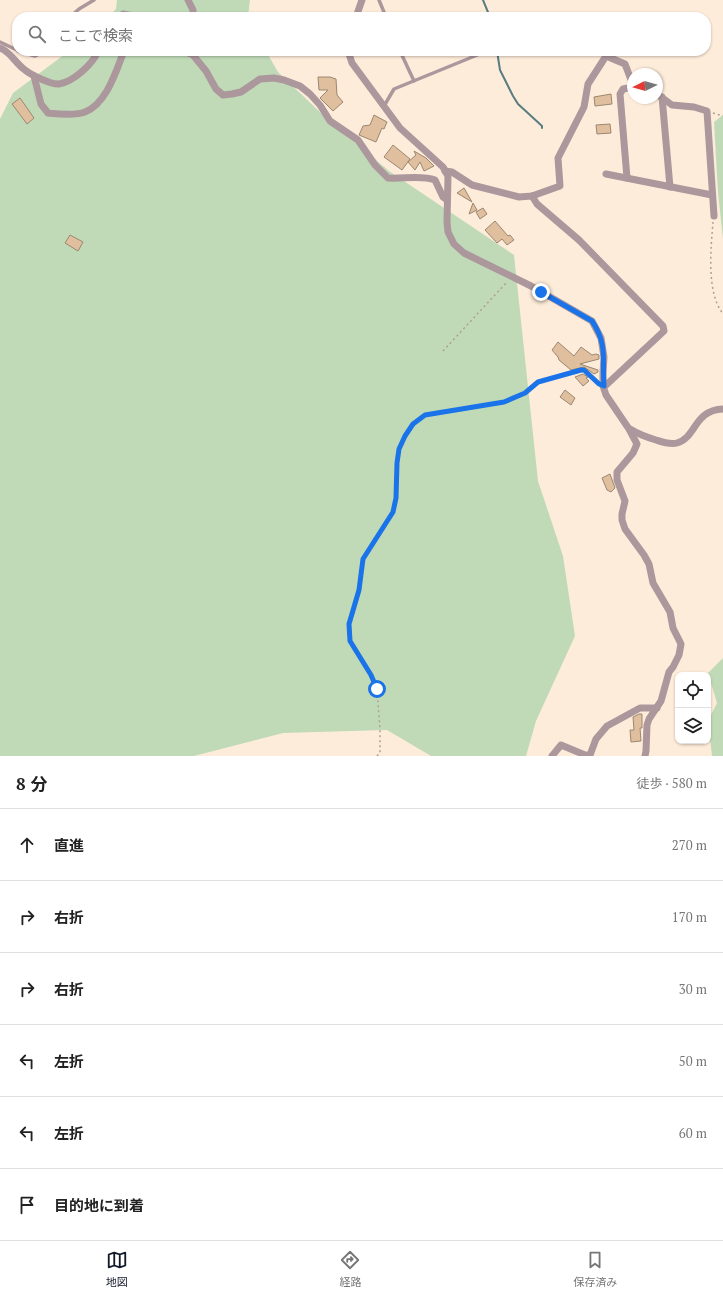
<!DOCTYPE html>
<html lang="ja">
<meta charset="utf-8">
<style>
body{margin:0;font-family:"PT Serif","Noto Sans JP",serif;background:#f6f6f6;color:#222}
.controls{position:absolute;right:12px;bottom:12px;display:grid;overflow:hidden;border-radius:8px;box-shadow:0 1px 3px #0004}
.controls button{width:36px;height:36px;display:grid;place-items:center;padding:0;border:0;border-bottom:1px solid #e0e0e0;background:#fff;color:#222;font:20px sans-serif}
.compass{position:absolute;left:627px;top:68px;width:36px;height:36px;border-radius:50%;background:#fff;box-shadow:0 1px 3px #0004;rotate:265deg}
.stop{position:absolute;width:12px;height:12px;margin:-9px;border:3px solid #1a73e8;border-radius:50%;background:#fff}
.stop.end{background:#1a73e8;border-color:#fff;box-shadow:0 1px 4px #0008}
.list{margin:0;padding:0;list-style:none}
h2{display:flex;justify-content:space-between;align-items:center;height:52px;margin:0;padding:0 16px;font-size:17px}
h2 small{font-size:13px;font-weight:400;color:#767676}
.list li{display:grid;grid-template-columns:26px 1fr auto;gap:12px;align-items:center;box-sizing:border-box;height:72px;padding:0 16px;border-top:1px solid #e0e0e0}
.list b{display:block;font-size:15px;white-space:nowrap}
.list em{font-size:13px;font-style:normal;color:#767676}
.icon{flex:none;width:22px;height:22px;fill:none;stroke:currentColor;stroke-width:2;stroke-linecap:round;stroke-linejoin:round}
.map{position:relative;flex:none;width:723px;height:756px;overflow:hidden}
.search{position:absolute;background:#fff;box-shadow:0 1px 3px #0004;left:12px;right:12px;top:12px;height:44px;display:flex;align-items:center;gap:10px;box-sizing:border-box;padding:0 14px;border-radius:16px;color:#767676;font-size:15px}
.sheet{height:484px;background:#fff}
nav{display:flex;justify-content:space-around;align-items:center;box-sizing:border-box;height:56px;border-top:1px solid #e0e0e0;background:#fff;font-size:11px;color:#767676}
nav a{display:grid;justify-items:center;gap:2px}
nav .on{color:#111827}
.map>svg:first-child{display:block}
.green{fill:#c0dab8}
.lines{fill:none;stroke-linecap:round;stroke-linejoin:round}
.stream{stroke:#587c7f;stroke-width:2}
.building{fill:#dfbf9d;stroke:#9b8772}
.path{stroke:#aea091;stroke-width:1.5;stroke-dasharray:2 3;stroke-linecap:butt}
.service{stroke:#ac979c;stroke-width:3.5}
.minor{stroke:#ac979c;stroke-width:7}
.route{stroke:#1a73e8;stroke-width:5}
</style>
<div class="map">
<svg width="723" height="756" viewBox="0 0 723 756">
<rect width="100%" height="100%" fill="#feecda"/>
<g class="green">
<path d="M117,0H250L248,17H108L116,9Z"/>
<path d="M69,51H266L278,72L323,115L389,171L514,255L538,481L563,556L575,636L536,721L526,756H431L387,730L283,733L194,756H0V119L13,93Z"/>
<path d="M723,115V239L718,192L714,122Z"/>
<path d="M723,658V756H712L708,721L717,703L708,673Z"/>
</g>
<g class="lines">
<g class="stream">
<path d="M483,0L490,17"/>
<path d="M497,51L500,70L513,96L518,104L542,126V128"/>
</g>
</g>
<g class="building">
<path d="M318,77H330L336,79L337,95L343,102L333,111L320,98L328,90H319Z"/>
<path d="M611,94L612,104L595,106L594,97Z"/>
<path d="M20,98L34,118L27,124L12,104Z"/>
<path d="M374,115L387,122L384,129L382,128L376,142L359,135L363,126L370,125Z"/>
<path d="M610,124L611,133L597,134L596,125Z"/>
<path d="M393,145L410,159L402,170L384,157Z"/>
<path d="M414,151L426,158L434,166L424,171L420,162L415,170L408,162L416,155Z"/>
<path d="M464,188L472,202L457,193Z"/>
<path d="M473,203L477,210L469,214Z"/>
<path d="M483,208L487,214L480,219L476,212Z"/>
<path d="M495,221L508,236L510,235L514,240L507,245L502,239L497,243L485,230Z"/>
<path d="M70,235L83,242L78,251L65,243Z"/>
<path d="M558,342L574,356L581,347L592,355L596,354L599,355V359L580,364L598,370V372L594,374L584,367L571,370L559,360L558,357L552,350Z"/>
<path d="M583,374L588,377L586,378L589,381L583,386L575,377Z"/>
<path d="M565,390L575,398L571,405L560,397Z"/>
<path d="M610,474L615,488L611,492L607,490L602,478Z"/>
<path d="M639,714H642V728H640L641,741L631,742L630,730H634L633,717Z"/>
</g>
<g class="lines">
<g class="path">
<path d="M713,113L723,116"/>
<path d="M713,222C711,248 706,292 723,314"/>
<path d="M443,351L507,282"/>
<path d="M377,756L380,753V730L377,689L371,675L351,641L349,624L359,590L363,559L393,512L396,498L397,463L399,449L405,436L413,424L425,415L504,402L525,393L538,382L558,376"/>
</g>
<g class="service">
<path d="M379,0L386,17"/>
<path d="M70,17L79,9L94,0"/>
<path d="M568,17L570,15"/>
<path d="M0,42L17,50"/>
<path d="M18,51L35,56L46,51"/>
<path d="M400,51L414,81"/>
<path d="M384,106L394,89L487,51"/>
<path d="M562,375L584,370C590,374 596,382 602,385"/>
</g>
<g class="minor">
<path d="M188,0L193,10V17"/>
<path d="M119,17L123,14L139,17"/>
<path d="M356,17L362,0"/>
<path d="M0,48C11,52 15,63 25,70C31,75 52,85 59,84C73,82 93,64 98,51"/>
<path d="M184,51L193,55L206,71L216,89L223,95L232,94L241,92L260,79L274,78L284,80L300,86L310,94L320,105L330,121L358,140L375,165L388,178C403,179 422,175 435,180L443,197L447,200"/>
<path d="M348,51L352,63L400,128L443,167L448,176L447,222L448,232L454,244L464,253L531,286L592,321L601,338L604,357L603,373V386L606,395L629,429L637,444L633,453L617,472V480L625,501L622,514V520L625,529L644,555L649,564L653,583L670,612L673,628L681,644L679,655L673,667L669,672L661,701L649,719L647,725L646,751L645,756"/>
<path d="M34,76L41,104L48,113C58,114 75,116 85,112C107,103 116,71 124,51"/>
<path d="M657,94L672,105L694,107L707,111L714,216"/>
<path d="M662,97L670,187"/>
<path d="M445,171L452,172L472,185L519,197L532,196L560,186L558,158L584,107L588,84L606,56L625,64L633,85"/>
<path d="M606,174L712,195"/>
<path d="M627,178L620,94L623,89L633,87"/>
<path d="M532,196L537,204L579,240L663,326L664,331L604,387"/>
<path d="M630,429C638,434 646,437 656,440C662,442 670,445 677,443C696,438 694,410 723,409"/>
<path d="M552,756L561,745L585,755H590L596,739L607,726L640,708H657"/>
</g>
</g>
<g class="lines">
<path class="route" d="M377,689L371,675L350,641L349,624L359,590L363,559L393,512L396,498L397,463L399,449L405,436L413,424L425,415L504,402L525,393L538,382L581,370H584L599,384L604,386C602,359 608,345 592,321L541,292"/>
</g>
</svg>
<div class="controls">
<button><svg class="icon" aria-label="locate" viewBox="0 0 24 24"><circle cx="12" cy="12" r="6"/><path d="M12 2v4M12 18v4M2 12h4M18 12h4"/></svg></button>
<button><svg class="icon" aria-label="layers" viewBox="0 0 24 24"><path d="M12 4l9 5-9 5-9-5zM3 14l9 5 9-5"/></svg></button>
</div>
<svg class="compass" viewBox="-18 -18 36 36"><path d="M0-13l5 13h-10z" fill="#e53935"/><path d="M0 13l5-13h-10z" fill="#767676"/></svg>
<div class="stop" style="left:377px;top:689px"></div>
<div class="stop end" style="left:541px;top:292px"></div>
<div class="search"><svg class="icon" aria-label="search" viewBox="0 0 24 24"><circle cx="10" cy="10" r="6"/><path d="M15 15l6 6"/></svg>ここで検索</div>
</div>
<section class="sheet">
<h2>8 分<small>徒歩 · 580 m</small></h2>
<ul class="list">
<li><svg class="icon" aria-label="ahead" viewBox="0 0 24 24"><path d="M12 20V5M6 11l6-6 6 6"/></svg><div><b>直進</b></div><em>270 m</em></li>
<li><svg class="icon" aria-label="right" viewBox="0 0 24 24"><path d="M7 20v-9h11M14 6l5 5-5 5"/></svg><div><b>右折</b></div><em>170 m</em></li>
<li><svg class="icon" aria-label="right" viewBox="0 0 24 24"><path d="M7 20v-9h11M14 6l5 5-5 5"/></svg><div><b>右折</b></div><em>30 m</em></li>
<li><svg class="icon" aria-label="left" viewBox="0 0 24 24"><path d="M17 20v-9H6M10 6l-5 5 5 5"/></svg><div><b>左折</b></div><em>50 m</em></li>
<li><svg class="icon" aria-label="left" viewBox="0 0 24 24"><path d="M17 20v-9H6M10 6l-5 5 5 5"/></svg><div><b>左折</b></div><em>60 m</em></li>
<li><svg class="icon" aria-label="arrive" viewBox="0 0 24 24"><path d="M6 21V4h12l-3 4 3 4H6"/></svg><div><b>目的地に到着</b></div></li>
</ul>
</section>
<nav>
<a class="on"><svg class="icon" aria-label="map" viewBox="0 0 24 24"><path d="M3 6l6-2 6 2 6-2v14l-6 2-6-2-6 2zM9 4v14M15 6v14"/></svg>地図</a>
<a><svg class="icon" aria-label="directions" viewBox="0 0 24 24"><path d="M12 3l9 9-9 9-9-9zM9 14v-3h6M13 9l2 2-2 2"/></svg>経路</a>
<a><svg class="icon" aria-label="saved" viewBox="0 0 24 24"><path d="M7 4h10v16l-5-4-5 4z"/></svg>保存済み</a>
</nav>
